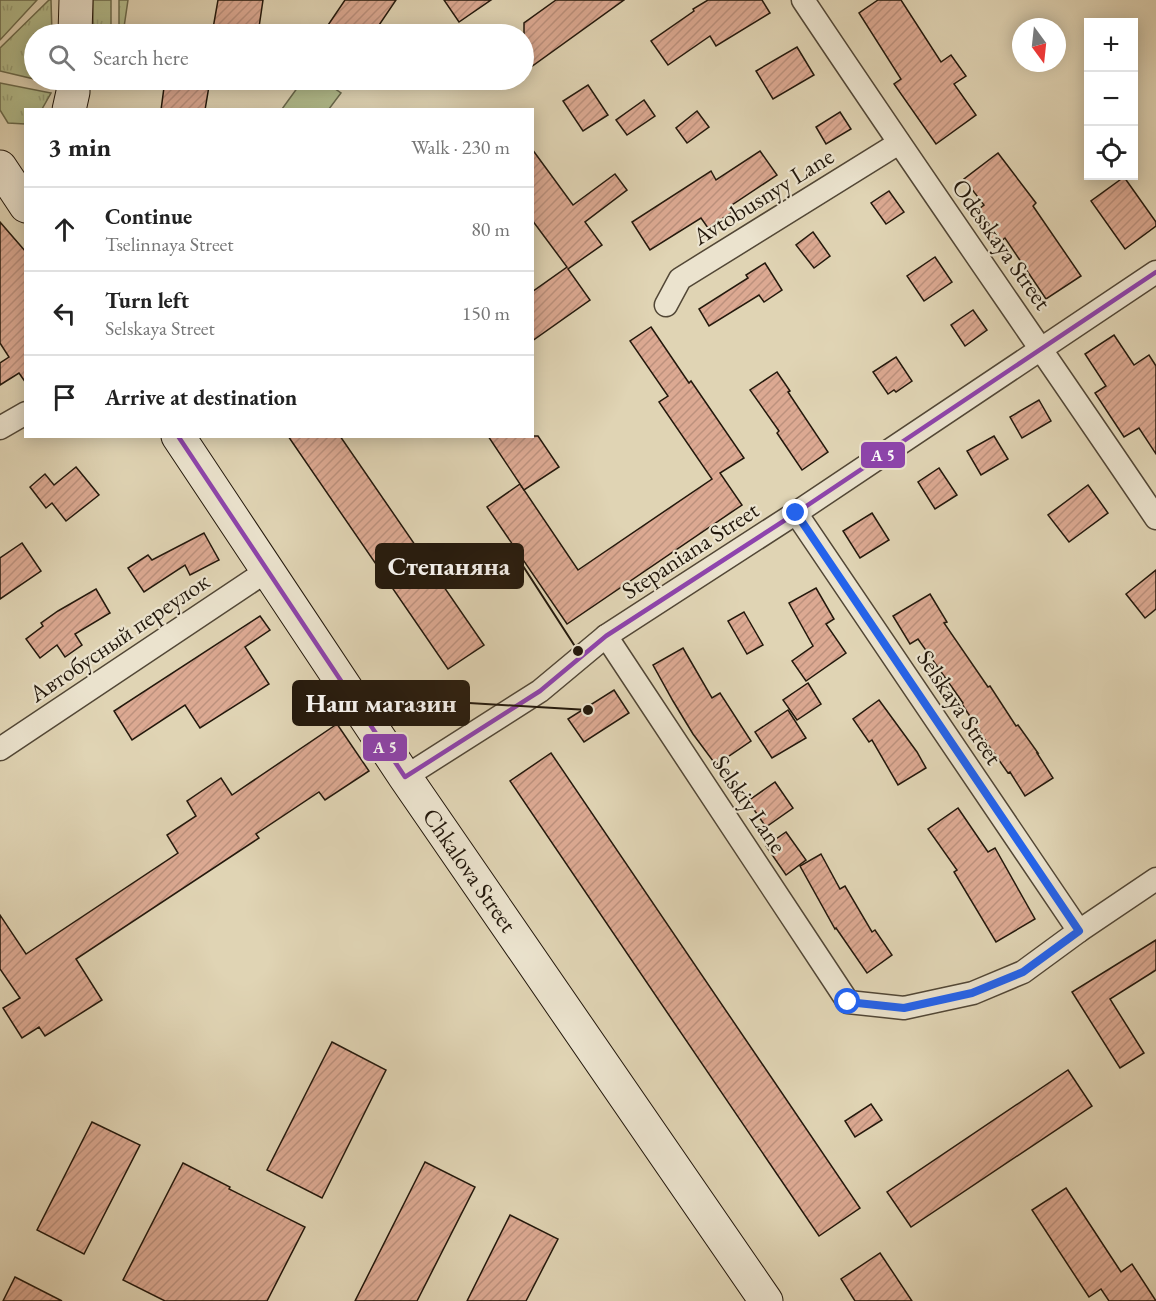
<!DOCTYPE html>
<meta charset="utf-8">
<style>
body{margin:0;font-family:"EB Garamond",serif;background:#f6f6f6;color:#222}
.controls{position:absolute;right:18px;top:18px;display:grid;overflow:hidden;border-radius:0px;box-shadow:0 3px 15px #0003}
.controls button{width:54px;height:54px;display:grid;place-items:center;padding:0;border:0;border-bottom:2px solid #e0e0e0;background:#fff;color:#222;font:30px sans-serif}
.compass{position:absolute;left:1012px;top:18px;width:54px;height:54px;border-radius:50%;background:#fff;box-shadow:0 3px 15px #0003;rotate:165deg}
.stop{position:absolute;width:18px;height:18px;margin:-14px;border:4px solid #2563eb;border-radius:50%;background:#fff}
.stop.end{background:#2563eb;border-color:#fff;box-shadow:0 2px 6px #0008}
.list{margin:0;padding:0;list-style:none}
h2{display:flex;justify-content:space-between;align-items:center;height:78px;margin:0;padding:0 24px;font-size:26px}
h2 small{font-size:20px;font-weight:400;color:#767676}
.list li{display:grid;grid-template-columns:39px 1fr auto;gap:18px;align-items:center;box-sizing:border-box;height:84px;padding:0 24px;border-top:2px solid #e0e0e0}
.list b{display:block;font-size:22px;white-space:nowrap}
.list p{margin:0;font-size:20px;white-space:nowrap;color:#767676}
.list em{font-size:20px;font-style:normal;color:#767676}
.icon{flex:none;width:33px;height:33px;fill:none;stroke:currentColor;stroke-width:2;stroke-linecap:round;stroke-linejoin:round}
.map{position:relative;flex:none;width:1156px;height:1301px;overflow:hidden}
.search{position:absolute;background:#fff;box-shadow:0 3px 15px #0003;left:24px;top:24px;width:510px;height:66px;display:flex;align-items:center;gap:15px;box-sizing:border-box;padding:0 21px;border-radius:33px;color:#767676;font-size:22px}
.panel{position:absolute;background:#fff;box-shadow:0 3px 15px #0003;left:24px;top:108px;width:510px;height:330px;border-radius:0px}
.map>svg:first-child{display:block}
.grass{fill:url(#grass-tufts);stroke:#6b6a4c;stroke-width:1.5}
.park{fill:#b3bc8c;stroke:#6b6a4c;stroke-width:1.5}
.building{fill:url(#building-hatch);stroke:#23180c;stroke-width:1.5}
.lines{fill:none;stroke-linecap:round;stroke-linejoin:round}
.minor-casing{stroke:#524736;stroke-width:25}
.secondary-casing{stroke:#23180c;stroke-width:35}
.minor{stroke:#ebe3ce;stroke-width:22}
.secondary{stroke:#ebe3ce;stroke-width:33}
.bus-1-casing{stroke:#ebe3ce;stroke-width:9}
.bus-1{stroke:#8e44ad;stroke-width:4.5}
.route{stroke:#2563eb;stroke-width:8}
.labels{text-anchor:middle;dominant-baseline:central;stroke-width:4.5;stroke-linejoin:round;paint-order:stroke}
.street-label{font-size:24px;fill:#23180c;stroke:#ebe3ce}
.leader{fill:none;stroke:#23180c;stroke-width:2}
.callout-dot{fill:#23180c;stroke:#ebe3ce;stroke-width:2}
.callout{fill:#23180c;stroke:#23180c;stroke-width:2}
.callout-label{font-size:26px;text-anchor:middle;font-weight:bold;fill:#fff}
.line-badge{stroke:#ebe3ce;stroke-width:2}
.badge-label{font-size:16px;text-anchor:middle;font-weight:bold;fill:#fff}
</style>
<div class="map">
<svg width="1156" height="1301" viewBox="0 0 1156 1301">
<defs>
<pattern id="grass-tufts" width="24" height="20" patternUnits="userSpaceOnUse" patternTransform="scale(1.5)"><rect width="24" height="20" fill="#b3bc8c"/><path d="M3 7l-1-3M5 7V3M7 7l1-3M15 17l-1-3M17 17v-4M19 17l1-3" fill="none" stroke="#9aa178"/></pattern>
<pattern id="building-hatch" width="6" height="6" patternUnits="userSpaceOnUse" patternTransform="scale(1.5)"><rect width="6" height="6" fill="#dca992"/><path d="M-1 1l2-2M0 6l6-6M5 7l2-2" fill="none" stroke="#bc917d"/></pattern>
</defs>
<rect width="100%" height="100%" fill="#e0d4b4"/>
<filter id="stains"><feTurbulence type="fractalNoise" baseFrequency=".00333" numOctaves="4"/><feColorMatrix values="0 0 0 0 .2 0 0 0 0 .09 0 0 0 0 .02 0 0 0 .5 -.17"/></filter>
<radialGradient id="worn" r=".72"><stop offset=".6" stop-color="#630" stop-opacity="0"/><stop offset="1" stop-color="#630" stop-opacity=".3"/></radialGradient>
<g class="grass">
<path d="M0,0H37L0,40Z"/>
<path d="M49,0H51L52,34H34V79L0,71V48Z"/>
<rect x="93" y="0" width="18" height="34"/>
<path d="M119,0H128L123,34H119Z"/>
<path d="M0,83L51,93L42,109L26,110L25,124L8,123L0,110Z"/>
</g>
<path class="park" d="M303,80H322L341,93L329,109H282Z"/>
<g class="building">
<path d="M218,0H263L258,34H212Z"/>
<path d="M345,0H396L373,34H322Z"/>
<path d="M444,0H491L459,22Z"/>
<path d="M556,0H624L524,72V23Z"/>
<path d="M708,0H762L770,13L716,46L710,36L668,65L651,41L694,11L693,9Z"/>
<path d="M878,0H901L941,62L951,55L966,76L954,84L976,115L936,144L894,84L901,79L859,13Z"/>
<path d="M797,47L814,75L773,99L756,71Z"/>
<path d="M165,80H210L205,110H161Z"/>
<path d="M588,85L608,115L583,131L563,101Z"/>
<path d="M644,100L655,116L627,135L616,120Z"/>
<path d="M697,111L709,127L687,143L676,128Z"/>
<path d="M840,112L851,129L826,144L816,127Z"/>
<path d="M532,149L573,205L615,174L627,190L585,222L602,245L568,269L590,300L532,341V292L567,267L532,220Z"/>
<path d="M760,151L777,175L729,207L732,212L708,228L701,218L650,250L632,222L711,171L716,180Z"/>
<path d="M998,153L1036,203L1033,206L1081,276L1046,299L1005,238L996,245L972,214L984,205L964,179Z"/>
<path d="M1124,177L1156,222V226L1125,249L1091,201Z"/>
<path d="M889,191L904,212L886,224L871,203Z"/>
<path d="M0,222L26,252V383L19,373L0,385V363L9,357L0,343Z"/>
<path d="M813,232L830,256L814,268L796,245Z"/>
<path d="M935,257L952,282L924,301L907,276Z"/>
<path d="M765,263L782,290L764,302L759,295L709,326L699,309L748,278L746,275Z"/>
<path d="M973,310L987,330L965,346L951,325Z"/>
<path d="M651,327L689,383L691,381L744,458L720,473L742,505L567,624L487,507L520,484L578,570L712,479L659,402L668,396L630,341Z"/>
<path d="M1114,335L1134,365L1149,355L1156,366V454L1139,428L1124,437L1095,393L1106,386L1085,354Z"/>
<path d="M896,357L912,381L896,392L894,390L888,394L873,372Z"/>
<path d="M777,372L790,391L788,392L828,452L802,470L777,433L779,431L750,390Z"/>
<path d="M1039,400L1051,421L1022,438L1010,417Z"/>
<path d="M288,436H340L484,645L448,669Z"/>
<path d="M488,436H538L559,467L524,490Z"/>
<path d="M994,436L1008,459L981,475L967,451Z"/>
<path d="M76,467L99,495L66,521L52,503L46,508L30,487L45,474L54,485Z"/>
<path d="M939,468L957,495L935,509L918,482Z"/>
<path d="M1088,485L1108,513L1069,542L1048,515Z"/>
<path d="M872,513L889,540L860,558L843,531Z"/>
<path d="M204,533L219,560L190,575L185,565L144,592L128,568L148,555L152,560Z"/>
<path d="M22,543L41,571L0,599V558Z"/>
<path d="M1156,570V609L1145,618L1126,594Z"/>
<path d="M816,588L834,619L826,624L846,653L806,681L792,661L813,646L789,603Z"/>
<path d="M96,589L110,613L75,634L82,645L65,657L57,645L40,658L26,639L43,626L41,623L58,611Z"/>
<path d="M930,594L947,622L944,623L988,687L990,686L1016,726L1018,725L1038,753H1037L1053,778L1025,796L1010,772L1008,773L989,746L962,704L963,703L918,639L910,644L893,616Z"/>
<path d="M744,612L763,645L747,654L728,621Z"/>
<path d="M260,616L270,630L245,647L269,684L200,728L185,705L132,740L114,711Z"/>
<path d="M683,648L712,698L720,693L751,741L716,765L693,734L673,701L653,665Z"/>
<path d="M808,683L821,704L797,720L783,700Z"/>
<path d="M614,690L629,713L584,742L568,719Z"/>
<path d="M879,700L917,752L926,768L898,785L872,740L869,742L853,719Z"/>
<path d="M788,710L806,738L772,758L755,732Z"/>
<path d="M337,724L369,771L325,800L319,792L256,834L259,838L76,959L102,1000L45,1036L39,1027L22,1038L3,1008L20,998L0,969V915L26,954L178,853L167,835L196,816L187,801L221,778L232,795Z"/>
<path d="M551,753L860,1208L819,1236L510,781Z"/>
<path d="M775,782L793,808L766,827L748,801Z"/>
<path d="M958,808L988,852L995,848L1035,919L996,942L954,872L957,870L928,829Z"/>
<path d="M786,832L806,860L786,875L766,846Z"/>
<path d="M821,854L840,889L845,886L872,932L875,930L892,955L867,973L836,928L835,929L800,866Z"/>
<path d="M1156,940V970L1110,999L1144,1053L1120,1068L1072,992Z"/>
<path d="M332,1042L386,1070L322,1198L267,1170Z"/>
<path d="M1068,1070L1092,1106L911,1227L887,1192Z"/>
<path d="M871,1104L882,1120L855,1137L845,1121Z"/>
<path d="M92,1122L140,1145L84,1254L37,1230Z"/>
<path d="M425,1162L475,1187L417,1301H355Z"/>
<path d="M183,1163L230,1187L229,1189L305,1227L267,1301H165L123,1280Z"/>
<path d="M1066,1188L1121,1272L1132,1264L1156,1301H1109L1101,1289L1089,1297L1032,1210Z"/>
<path d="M510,1215L558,1239L526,1301H467Z"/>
<path d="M880,1253L912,1301H855L841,1279Z"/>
<path d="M15,1277L62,1301H3Z"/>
</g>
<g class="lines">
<g class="minor-casing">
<g id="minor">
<path d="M803,0C919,174 1039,345 1156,518"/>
<path d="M666,305L680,279L899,143"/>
<path d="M0,428L26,413"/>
<path d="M796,513L1079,931"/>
<path d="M606,636L848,1002L904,1008L973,993L1023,972L1079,931L1156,879"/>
<path d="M0,749L268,570"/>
<path d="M405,777L540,691L606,636L796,513L1156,272"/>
</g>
</g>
<g class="secondary-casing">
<g id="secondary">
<path d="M75,34L76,0"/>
<path d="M69,110L73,92V80"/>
<path d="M0,167L26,206"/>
<path d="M178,436L405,777L766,1301"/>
</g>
</g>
<use href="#minor" class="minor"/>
<use href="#secondary" class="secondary"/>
<g class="bus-1-casing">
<path id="bus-1" d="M178,436L405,777L540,691L606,636L796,513L1156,272"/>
</g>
<use href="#bus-1" class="bus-1"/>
</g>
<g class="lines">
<path class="route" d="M796,513L1079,931L1023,972L972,993L904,1008L848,1002"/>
</g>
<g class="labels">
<g class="street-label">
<text transform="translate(763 196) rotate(-32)">Avtobusnyy Lane</text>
<text transform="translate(1002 244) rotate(55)">Odesskaya Street</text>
<text transform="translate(690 550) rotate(-33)">Stepaniana Street</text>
<text transform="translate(119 637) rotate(-34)">Автобусный переулок</text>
<text transform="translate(960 707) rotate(56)">Selskaya Street</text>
<text transform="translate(750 804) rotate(56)">Selskiy Lane</text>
<text transform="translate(470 870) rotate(55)">Chkalova Street</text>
</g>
</g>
<path class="leader" d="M578 651L523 566M588 710L469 703"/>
<g class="callout-dot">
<circle cx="578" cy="651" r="6"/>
<circle cx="588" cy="710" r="6"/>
</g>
<g class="callout">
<rect x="376" y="544" width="147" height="44" rx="6"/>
<rect x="293" y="681" width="176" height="44" rx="6"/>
</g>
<g class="callout-label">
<text x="449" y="575">Степаняна</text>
<text x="381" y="712">Наш магазин</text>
</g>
<g class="line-badge">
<rect x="860" y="441" width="46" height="28" rx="6" fill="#8e44ad"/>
<rect x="362" y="733" width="46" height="29" rx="6" fill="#8e44ad"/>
</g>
<g class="badge-label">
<text x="883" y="461">A 5</text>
<text x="385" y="753">A 5</text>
</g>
<rect width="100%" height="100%" filter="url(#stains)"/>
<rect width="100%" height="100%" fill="url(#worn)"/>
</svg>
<div class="controls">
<button>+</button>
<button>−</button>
<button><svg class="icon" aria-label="locate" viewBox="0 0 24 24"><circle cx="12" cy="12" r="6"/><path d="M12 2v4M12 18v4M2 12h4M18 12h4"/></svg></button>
</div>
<svg class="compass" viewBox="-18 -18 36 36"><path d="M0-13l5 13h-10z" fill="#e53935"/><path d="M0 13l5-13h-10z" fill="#767676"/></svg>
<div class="stop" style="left:848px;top:1002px"></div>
<div class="stop end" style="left:796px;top:513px"></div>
<div class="search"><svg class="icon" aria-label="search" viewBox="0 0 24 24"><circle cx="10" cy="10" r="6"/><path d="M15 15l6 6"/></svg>Search here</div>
<section class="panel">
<h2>3 min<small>Walk · 230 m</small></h2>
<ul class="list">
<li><svg class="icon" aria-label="ahead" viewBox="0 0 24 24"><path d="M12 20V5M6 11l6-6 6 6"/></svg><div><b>Continue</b><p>Tselinnaya Street</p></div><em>80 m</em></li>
<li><svg class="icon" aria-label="left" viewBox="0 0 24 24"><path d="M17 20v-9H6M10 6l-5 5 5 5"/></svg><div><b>Turn left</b><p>Selskaya Street</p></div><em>150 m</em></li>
<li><svg class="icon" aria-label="arrive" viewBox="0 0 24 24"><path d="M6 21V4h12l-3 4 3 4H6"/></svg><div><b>Arrive at destination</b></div></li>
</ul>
</section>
</div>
